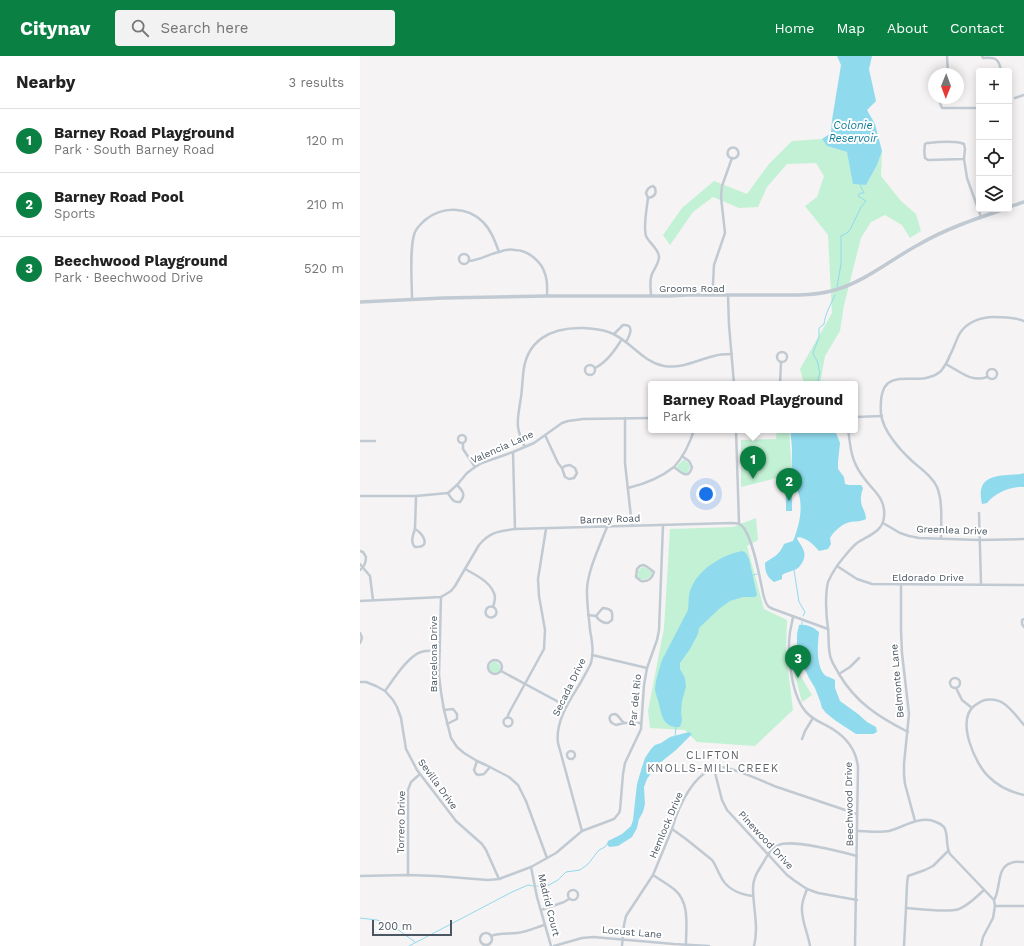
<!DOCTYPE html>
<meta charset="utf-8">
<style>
body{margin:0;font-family:"Work Sans",sans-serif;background:#f2f2f2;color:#222}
.controls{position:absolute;right:12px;top:12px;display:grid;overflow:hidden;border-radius:4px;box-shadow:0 2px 10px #0003}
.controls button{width:36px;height:36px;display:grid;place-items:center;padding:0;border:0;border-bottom:1px solid #e0e0e0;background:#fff;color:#222;font:20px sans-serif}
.compass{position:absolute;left:568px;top:12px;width:36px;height:36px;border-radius:50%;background:#fff;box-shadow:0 2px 10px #0003;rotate:181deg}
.scale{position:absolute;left:12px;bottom:10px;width:80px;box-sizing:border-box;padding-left:4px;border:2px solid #4a5661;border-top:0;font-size:11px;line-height:14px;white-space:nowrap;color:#4a5661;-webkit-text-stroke:3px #fff;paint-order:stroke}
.you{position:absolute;left:346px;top:438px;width:14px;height:14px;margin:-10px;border:3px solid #fff;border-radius:50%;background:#1a73e8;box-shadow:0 0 0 6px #1a73e833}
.badge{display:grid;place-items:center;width:26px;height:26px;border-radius:50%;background:#0b8043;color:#fff;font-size:13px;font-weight:700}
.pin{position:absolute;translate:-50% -33px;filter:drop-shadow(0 1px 2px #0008)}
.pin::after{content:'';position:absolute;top:21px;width:14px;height:12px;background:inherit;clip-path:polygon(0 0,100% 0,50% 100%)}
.popup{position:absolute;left:288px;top:325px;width:210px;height:52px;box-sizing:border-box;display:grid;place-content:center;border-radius:4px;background:#fff;filter:drop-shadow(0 1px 3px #0005);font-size:13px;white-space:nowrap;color:#767676}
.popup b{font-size:15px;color:#222}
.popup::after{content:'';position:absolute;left:50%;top:100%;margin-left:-8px;border:8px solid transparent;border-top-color:#fff}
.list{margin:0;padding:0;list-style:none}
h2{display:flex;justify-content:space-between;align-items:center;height:52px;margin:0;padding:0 16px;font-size:17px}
h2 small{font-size:13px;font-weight:400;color:#767676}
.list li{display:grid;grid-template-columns:26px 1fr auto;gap:12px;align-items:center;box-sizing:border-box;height:64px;padding:0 16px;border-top:1px solid #e0e0e0}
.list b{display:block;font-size:15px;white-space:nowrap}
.list p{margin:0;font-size:13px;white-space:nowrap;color:#767676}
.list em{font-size:13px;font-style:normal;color:#767676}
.icon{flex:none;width:22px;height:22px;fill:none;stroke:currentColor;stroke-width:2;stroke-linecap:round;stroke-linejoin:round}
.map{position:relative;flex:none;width:664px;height:890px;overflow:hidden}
header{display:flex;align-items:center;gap:24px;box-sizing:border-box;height:56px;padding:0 20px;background:#0b8043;color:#fff}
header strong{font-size:19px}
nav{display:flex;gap:22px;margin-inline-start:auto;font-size:14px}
.search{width:280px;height:36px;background:#f2f2f2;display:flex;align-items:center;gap:10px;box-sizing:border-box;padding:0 14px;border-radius:4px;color:#767676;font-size:15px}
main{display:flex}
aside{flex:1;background:#fff}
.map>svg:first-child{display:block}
.green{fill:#c3f1d5}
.water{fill:#90daee}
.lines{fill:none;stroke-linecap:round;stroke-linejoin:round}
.stream{stroke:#90daee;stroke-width:1}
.minor{stroke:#c1cad2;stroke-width:2.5}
.tertiary{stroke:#c1cad2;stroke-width:3.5}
.labels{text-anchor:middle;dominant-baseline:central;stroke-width:4;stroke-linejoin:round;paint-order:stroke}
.street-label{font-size:10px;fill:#4a5661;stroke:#fff}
.water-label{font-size:11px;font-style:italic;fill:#0c7c9b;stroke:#fff}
.neighbourhood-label{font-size:11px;letter-spacing:1px;fill:#5f6368;stroke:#fff}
</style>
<header>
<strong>Citynav</strong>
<div class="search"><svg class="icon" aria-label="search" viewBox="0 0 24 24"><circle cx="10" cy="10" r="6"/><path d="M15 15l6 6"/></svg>Search here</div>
<nav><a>Home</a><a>Map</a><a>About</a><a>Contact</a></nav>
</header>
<main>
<aside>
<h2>Nearby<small>3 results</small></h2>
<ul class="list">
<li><span class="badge">1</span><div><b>Barney Road Playground</b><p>Park · South Barney Road</p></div><em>120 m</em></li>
<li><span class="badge">2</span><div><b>Barney Road Pool</b><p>Sports</p></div><em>210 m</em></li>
<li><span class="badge">3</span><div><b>Beechwood Playground</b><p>Park · Beechwood Drive</p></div><em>520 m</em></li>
</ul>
</aside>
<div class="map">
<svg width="664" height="890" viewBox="0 0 664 890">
<rect width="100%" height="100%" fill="#f5f3f3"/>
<g class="green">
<path d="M462,83L467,90L487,96L506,129L517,109L522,95L521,120L541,145L556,158L561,175L550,182L542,169L525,159L511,166L501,182L484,249L480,275L465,300L460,328H444L440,313L472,257L468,179L445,150L457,141L464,120L456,107L427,108L407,131L398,151L379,152L353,141L333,156L310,189L303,179L322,152L354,125L387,138L409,108L432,85Z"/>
<path d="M417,374H429L432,418L381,431V384L416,383Z"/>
<path d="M323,404H325L329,408L330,411L329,414L327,417H323L317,412V410Z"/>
<path d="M396,462L398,484L387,490L404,553L427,564L426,596L433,654L395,690L337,686L325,674L290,672L288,655L304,572L310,473L373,471Z"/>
<path d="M284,511L292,516V518C288,523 283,526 277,521L278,515L281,512Z"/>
<path d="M431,604L452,639L442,646Z"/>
<path d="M135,605L140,609L141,615L139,616L132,617L130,615L129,610L133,606Z"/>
</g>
<g class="water">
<path d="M477,0H512L509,13L516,45L507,54L515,68L522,95L517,109L506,129L493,128L487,96L467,90L462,83L471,77L472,64L481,9Z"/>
<path d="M430,374H475L480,387L478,406V413L484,421L485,428L489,429H501L503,432C501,438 500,444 502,450C504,455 506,458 506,463C500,466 496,465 490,466C482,468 474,475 470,482L471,488L468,493L459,495C453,488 447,482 438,481L437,483C442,490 447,497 443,505C441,509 438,513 434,514C430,516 426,516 422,519V523L414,526C407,521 405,516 405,507C415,499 418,501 424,488L433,485C439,471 443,453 439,439C438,434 434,429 433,424C431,415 432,405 432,396C432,389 431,381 430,374Z"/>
<path d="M664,417V431C651,430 635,437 627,447L622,448C615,417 639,420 661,418Z"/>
<rect x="426" y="434" width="6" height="21"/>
<path d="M382,495L386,497L389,503L397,539L395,541H383L370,545L359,553L339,572L338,578L330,593L320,607V613L325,622L326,631L322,645L321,656L322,664L320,671C303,672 302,660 299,648C298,642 295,638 295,632C296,623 299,613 302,604L328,554C329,548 328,541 330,535C337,514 361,499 382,495Z"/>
<path d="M439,569C447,568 453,571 459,576C458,587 455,611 466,620C469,621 472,622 475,624V632L480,645L498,658L507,666L516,671L517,676L513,678H496L476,665L466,657L462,652L460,645L455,632L449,622L437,597V578Z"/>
<path d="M329,676L332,678L316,694L296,710L287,723L284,731L285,748L283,756L279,763L277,772L272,781L258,790L249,791L247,788L248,785L262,778L271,770L273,764L277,728L282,711L285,702L291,693L295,689L301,687L310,681Z"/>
</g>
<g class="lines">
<g class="stream">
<path d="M477,231L481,208V180L487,177L490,174L501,151L506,145L498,140L500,137H504L500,129"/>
<path d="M457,328L460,316C458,313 459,309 457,305C456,302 454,301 453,297L459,281V272L464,268C465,258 471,248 475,239"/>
<path d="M434,514L439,546L445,556L443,560"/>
<path d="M393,519L397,518"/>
<path d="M442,566V569"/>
<path d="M315,680L316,671"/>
<path d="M177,830L189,829L198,824L206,816L220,814L228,808L239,794L245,791L247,788"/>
<path d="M0,862L17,864L33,870L55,886"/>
<path d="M49,890L152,836L168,829L173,830"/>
</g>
<g class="minor">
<path d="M587,0L588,18"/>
<path d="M622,0L623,2C635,1 639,2 641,15"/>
<path d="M578,42L582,52H619"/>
<path d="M655,42L664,39"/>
<path d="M567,87C577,86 595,84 604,88L605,93L604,103L568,104L565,102C564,97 564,93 565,88Z"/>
<circle cx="373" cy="97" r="5.5"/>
<path d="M604,103L607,122L621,161"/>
<path d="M293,130L295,132C297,138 294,141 288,142L286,137C287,133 289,131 293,130Z"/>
<path d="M288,142C287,151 283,171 286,180C289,187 299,193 299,201C299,207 294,213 292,218C289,225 291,233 291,240"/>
<circle cx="104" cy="203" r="5"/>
<path d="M109,205C120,204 129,198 139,196C144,194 150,193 155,194C168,194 182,206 185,218C188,225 187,233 187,240"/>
<path d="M354,239L353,228L354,209L365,177L361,141L362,130L372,102"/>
<path d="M368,240L369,269L374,328"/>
<path d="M52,243C52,226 49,190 55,176C57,171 61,168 65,164C82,150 107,150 123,166C131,174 135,185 139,196"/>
<path d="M254,278L263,269C275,268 270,279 266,286"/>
<circle cx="422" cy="301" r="5"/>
<path d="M586,308C599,315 612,327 627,321"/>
<circle cx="230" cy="314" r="5"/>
<path d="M235,312C247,306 255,294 262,283"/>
<circle cx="632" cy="318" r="5"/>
<path d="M420,328L421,306"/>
<path d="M495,361L522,360"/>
<path d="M265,362V407L272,470"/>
<path d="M376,374L379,467"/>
<path d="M488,374C490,384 490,397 495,407C497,412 501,418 504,422C514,436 526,442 524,461C523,476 507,480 497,487C492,491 488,496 484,501C478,508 472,517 468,526C465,538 466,560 468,572C469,581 468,590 470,599C471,606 476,612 479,618C496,647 519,661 548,676"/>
<circle cx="102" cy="383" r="4"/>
<path d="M185,379L198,407L202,412"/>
<path d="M0,385H15"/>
<path d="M103,388V393L115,411"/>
<path d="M165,391C162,385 159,378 158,371C157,363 159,355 160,347C162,338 162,329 163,320C165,284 191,271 224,272C232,273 242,273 251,277C271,285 282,306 304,310C322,313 337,304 354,300C360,298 366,298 372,298"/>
<path d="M153,396L155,473"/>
<path d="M210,409L215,412L217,417L214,422L209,423L205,421L202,412L205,410Z"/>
<path d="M314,411C323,401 330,387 334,374"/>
<path d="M268,432C285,428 300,422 314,411C321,417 329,424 332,411L329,405L323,401"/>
<path d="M88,437L97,429L107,417L115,411L122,407L153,396L174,387L202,367L208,365L223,363L291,362"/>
<path d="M0,440H56L88,437C91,442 93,447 100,446C106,439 103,435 97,429"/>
<path d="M619,457L621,528"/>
<path d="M523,467L540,477L549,480L559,482L620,484L664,483"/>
<path d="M55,473C63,477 72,492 55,491C50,486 53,479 55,473Z"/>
<path d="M55,473L56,440"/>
<path d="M581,482C581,467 583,445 577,431C572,420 561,413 552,405C540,394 523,375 521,358C517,301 557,336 581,315C585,310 588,305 590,299C594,292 596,284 600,277C607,266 621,261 634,261C644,261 655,261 664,265"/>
<path d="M0,495L3,496L6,501C6,506 4,511 0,514"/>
<path d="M0,508L10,520L13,544"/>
<path d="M283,509L286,510L294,516C292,523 288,526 281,525L276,521L277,513L280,510Z"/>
<path d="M477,510L497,523L512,528L664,529"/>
<path d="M105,513C116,519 133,527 135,541C135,544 134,548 133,551"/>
<path d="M541,529V574L542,597L549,658L544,708V719L545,728L555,765"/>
<path d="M81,541L79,619L81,636L84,654L91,682L97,691L104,697L117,705L126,709L149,721L158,729L166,745L187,802"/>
<path d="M0,545L81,541L91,535L95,530L119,489C130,476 139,475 155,473L372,467C376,467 379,467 381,469C392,478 399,518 402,532C403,537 404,545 408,550C410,552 413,553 416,554L468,573"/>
<circle cx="131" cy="556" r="5.5"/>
<path d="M243,552C252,553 253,555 252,564L248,567C242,567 239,565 236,560L241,554Z"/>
<path d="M228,559L236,560"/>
<path d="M433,561C432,566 431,571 430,576C427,598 431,642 448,658C455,665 465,668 474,674C488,683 496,694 498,711L495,890"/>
<path d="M664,563L662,564V568L664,571"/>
<path d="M0,577L2,582L0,587"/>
<path d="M232,599L287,612"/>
<circle cx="135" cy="611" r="7"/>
<path d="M141,615L206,650"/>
<path d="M479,618L490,611L499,602"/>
<circle cx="595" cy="627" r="5"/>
<path d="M0,626H6L16,630L25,635L33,644L37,651L41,662L46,693L57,714L96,765L122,788L126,794L139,823"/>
<path d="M596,632L602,644L612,652"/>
<path d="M25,635C33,624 48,600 61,596C67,594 73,595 80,595"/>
<path d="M84,654L93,653L97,658V663L87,668"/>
<path d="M255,658C259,659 260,664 264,667L256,669L252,667C248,663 249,658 255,658Z"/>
<circle cx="148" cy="666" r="4.5"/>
<path d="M147,662L149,657L184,593L185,574L179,540L178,523L186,473"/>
<path d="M264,667H281"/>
<path d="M664,669C658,662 651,652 643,647C638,644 631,643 625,644C621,645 618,647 614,650C596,665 615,708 629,721C639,731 650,736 664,739"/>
<path d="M442,683L445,675L453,662"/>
<circle cx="211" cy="699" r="4"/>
<path d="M117,705L114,714L116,718L119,719L124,718L130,711"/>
<path d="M354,713L362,744L367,754L427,819L435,825L447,833L458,837L497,844"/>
<path d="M312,773L326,783L352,804C356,809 357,814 360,819C366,833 378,838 393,840"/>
<path d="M222,775L198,687C195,665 210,644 221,626C224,620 228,614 231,607C234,596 232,585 230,574C229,562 227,549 227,537C226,518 240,489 247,471"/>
<path d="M498,775C508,775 519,777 529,775C544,771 560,759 576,766C579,767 582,769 584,771C589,779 585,790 590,798L634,844L635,850H664"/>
<path d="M171,811L177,841L191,890"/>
<path d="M48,819V734L51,726L60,718"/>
<path d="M293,819C300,824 308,828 315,834C330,847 326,870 326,889"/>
<path d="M0,820L48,819L77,820L128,824L139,823L171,811L187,802L196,797L222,775L254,763L259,757L260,754L263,718L265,707L281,673L284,629L287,612L297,584L299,574L303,469"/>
<path d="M447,833C445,839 442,845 442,851C441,864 448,877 450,890"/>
<circle cx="213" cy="839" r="5"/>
<path d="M634,844C641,834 636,811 651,807C655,805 660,806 664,806"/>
<path d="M546,852C559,853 588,857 599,853C609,849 616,841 624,834"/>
<path d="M181,854L204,846L209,843"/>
<circle cx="126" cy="883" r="6"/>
<path d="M131,880C139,877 149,878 157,877C166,876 175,872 184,869"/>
<path d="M194,890L222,882L233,881L314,888L349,890"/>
<path d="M262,890L264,869L266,860L293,819L312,773C318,751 334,715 359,711C371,710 404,726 417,731C443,740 470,749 497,758"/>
<path d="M394,890C399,870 393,852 393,832C393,822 398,815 403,807C407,800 411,792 419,789C431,783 482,796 497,800"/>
<path d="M544,890L546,852L547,828L548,820L565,814L573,810L588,795"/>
<path d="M621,890L623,881L633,862L635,850"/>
</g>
<g class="tertiary">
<path d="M649,151L664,146"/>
<path d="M0,246L83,242L187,240H310L327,239C356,239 384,239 412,239C433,239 455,240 475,234C506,225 530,204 558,189C585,173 615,163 645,153"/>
</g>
</g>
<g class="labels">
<g class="street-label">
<text x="332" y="232">Grooms Road</text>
<text transform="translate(142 391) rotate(-24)">Valencia Lane</text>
<text transform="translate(250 463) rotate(-2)">Barney Road</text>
<text transform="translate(592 474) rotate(2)">Greenlea Drive</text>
<text x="568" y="521">Eldorado Drive</text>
<text transform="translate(73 598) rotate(-90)">Barcelona Drive</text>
<text transform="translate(537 625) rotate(-95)">Belmonte Lane</text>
<text transform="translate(209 631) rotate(-64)">Secada Drive</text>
<text transform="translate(275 644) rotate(-84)">Par del Rio</text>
<text transform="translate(78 728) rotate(54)">Sevilla Drive</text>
<text transform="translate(489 748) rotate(-91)">Beechwood Drive</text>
<text transform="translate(41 766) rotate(-89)">Torrero Drive</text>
<text transform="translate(306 769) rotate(-67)">Hemlock Drive</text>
<text transform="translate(406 784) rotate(47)">Pinewood Drive</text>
<text transform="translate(189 849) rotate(76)">Madrid Court</text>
<text transform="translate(272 876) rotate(5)">Locust Lane</text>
</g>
<g class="water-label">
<text x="493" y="69">Colonie<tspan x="493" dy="13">Reservoir</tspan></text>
</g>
<g class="neighbourhood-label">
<text x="353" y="699">CLIFTON<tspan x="353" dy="13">KNOLLS-MILL CREEK</tspan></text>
</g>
</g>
</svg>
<div class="controls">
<button>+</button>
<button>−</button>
<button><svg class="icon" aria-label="locate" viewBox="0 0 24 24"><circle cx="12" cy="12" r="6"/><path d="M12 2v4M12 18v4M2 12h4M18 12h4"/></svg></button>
<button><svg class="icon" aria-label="layers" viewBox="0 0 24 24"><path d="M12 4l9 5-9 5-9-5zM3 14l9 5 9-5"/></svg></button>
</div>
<svg class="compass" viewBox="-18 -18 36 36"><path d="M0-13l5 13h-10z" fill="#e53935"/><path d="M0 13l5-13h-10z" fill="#767676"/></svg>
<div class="scale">200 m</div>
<div class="you"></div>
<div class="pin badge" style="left:393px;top:423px">1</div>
<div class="popup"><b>Barney Road Playground</b>Park</div>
<div class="pin badge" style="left:429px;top:445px">2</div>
<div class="pin badge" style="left:438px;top:622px">3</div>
</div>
</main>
